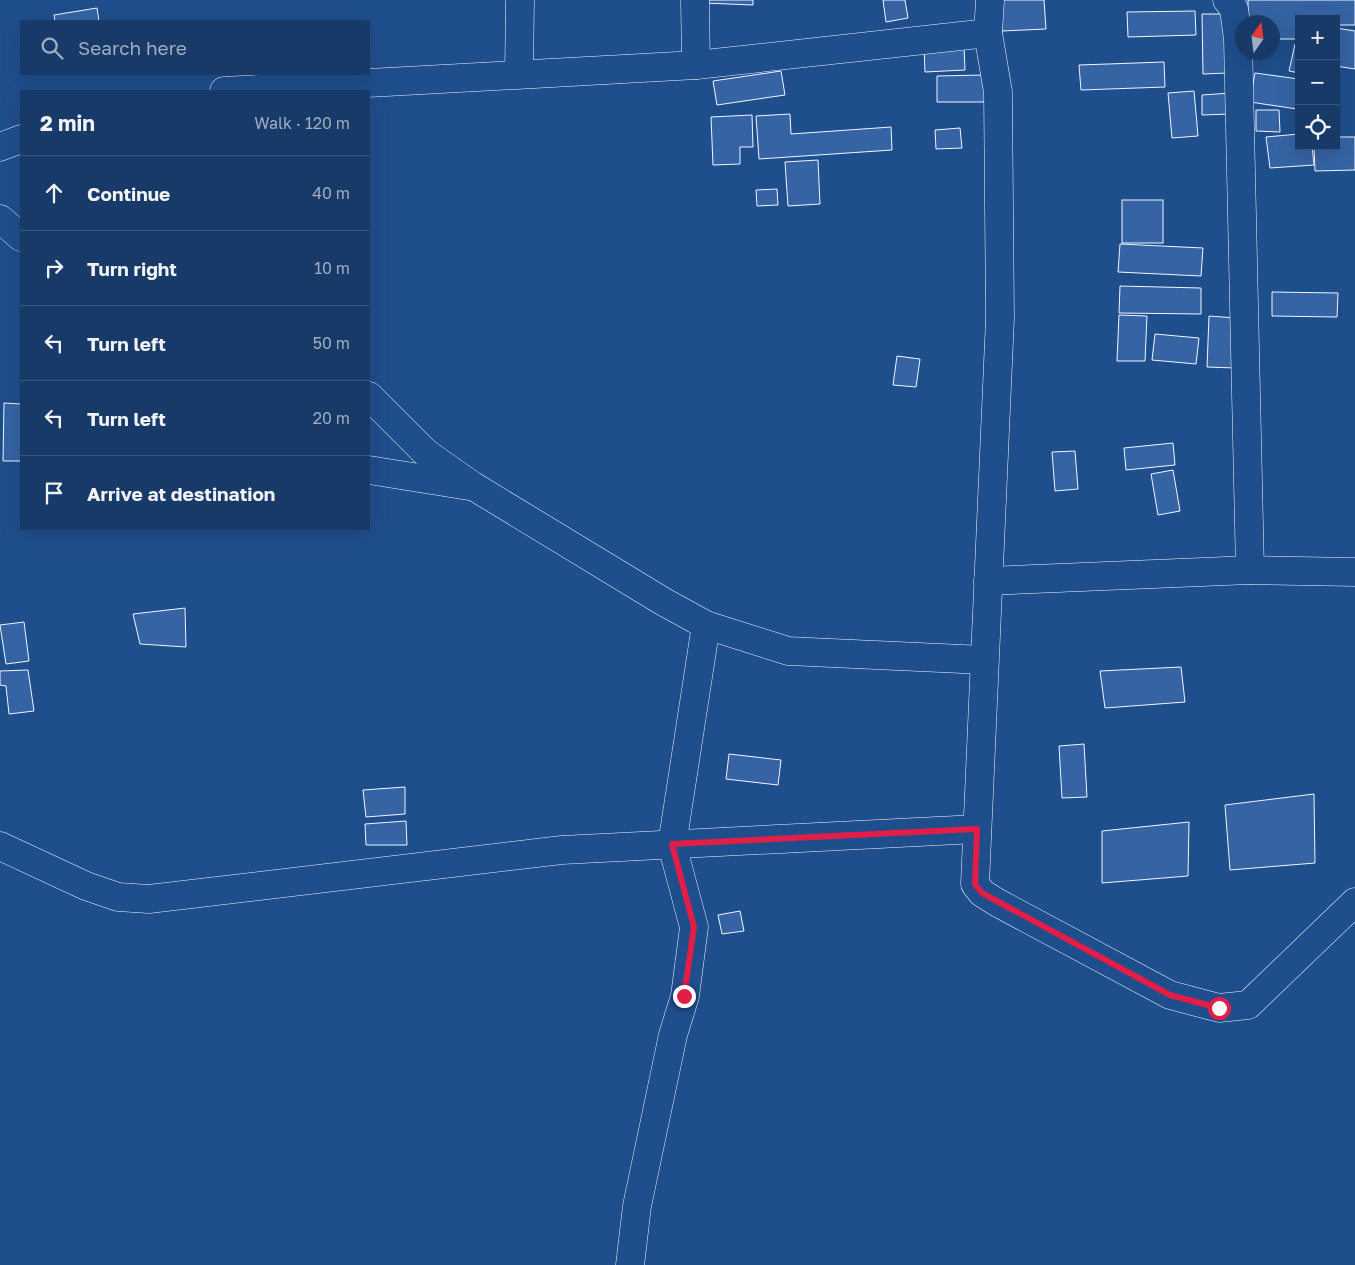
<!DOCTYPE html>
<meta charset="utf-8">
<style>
body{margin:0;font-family:"Golos Text",sans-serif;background:#244571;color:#f1f3f6}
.controls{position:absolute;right:15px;top:15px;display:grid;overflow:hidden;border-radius:0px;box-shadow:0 5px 20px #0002}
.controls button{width:45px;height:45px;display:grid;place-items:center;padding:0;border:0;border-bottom:1px solid #36547d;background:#173a69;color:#f1f3f6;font:25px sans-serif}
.compass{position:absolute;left:1235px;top:15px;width:45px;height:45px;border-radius:50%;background:#173a69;box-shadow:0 5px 20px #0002;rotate:14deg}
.stop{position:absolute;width:15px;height:15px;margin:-11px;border:4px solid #e11d48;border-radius:50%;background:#fff}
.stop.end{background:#e11d48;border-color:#fff;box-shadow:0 1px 5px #0008}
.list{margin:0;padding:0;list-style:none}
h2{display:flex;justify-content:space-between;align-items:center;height:65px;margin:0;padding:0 20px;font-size:21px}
h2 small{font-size:16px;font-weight:400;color:#9eadc0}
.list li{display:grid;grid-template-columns:32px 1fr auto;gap:15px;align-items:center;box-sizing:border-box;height:75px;padding:0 20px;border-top:1px solid #36547d}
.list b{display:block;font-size:19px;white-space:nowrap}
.list em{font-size:16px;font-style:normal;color:#9eadc0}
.icon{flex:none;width:28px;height:28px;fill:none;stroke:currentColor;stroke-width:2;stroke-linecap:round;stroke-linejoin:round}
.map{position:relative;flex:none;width:1355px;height:1265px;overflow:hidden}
.search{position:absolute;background:#173a69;box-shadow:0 5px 20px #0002;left:20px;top:20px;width:350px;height:55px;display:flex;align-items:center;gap:12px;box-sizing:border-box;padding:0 18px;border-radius:0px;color:#9eadc0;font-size:19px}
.panel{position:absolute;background:#173a69;box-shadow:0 5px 20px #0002;left:20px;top:90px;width:350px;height:440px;border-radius:0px}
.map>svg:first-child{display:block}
.building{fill:#3563a3;stroke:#f2f6ff}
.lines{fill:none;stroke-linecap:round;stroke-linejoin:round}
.minor-casing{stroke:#f2f6ff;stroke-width:29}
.minor{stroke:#1f4e8c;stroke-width:28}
.route{stroke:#e11d48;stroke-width:6}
</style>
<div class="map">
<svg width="1355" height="1265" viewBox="0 0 1355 1265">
<rect width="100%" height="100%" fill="#1f4e8c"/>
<g class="building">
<path d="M704,0H753V5L704,3Z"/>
<path d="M883,0H905L908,18L886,22Z"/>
<path d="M1000,0H1044L1046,29L1002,31Z"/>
<path d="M1248,0H1355V25H1336V19H1299V39H1272V22H1248Z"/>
<path d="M97,8L99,21H55L54,15Z"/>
<path d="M1195,11L1196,35L1128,37L1127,12Z"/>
<path d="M1202,14H1226L1228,73L1203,74Z"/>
<path d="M1336,28L1355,31V69L1336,66Z"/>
<path d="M1295,44H1299V73L1289,71Z"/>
<path d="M964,46L965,70L925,72L924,47Z"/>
<path d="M1164,62L1165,87L1081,90L1079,65Z"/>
<path d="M781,71L785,95L717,105L713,81Z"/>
<path d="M1255,73L1299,79L1297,109L1250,102Z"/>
<path d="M984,75L985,102H937V76Z"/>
<path d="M1194,91L1198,136L1172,138L1168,93Z"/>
<path d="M1231,93V114L1202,115V95Z"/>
<path d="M1256,110H1279L1280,132L1256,131Z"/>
<path d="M790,114L791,134L891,127L892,150L759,159L756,116Z"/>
<path d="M752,115L753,147H740V164L713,165L711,117Z"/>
<path d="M960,128L962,148L936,149L935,130Z"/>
<path d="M1299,134V146H1312L1314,165L1270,168L1266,137Z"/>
<path d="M1336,137H1355V170L1315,171L1314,146H1336Z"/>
<path d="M818,160L820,204L788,206L785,162Z"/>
<path d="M777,189L778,205L757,206L756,190Z"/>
<rect x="1122" y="200" width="41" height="43"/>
<path d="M1120,244L1203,248L1201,276L1118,272Z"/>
<path d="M1120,286L1201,288V314L1119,313Z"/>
<path d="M1272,292L1338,293L1337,317L1272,316Z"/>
<path d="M1119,315L1147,316L1145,361H1117Z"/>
<path d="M1209,316L1236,318L1235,368L1207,367Z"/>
<path d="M1155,334L1199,338L1196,364L1152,360Z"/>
<path d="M897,356L920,359L916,387L893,385Z"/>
<path d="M4,403L21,404V461H3Z"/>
<path d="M1173,443L1175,465L1126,470L1124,448Z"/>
<path d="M1075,451L1078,489L1055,491L1052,452Z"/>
<path d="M1173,470L1180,511L1158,515L1151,474Z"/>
<path d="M185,608L186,647L140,644L133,614Z"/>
<path d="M24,622L29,661L6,664L0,625Z"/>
<path d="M1181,667L1185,702L1105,708L1100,671Z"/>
<path d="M28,670L34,711L9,714L6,686L0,685V671Z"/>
<path d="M1084,744L1087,797L1062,798L1059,746Z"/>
<path d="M729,754L781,760L778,785L726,779Z"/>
<path d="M405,787V814L366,817L363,790Z"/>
<path d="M1314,794L1315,863L1230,870L1225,805Z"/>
<path d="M406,821L407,845H366L365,824Z"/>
<path d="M1189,822L1188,876L1102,883V831Z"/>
<path d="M740,911L744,931L722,934L718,915Z"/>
</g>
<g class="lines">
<g class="minor-casing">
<g id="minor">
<path d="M695,0L696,65"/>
<path d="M990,0L988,33L998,92L1000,318L975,884L982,893L998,903L1170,995L1219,1008L1248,1005L1355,902"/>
<path d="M1227,0L1234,9L1238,39L1250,570"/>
<path d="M519,74L520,0"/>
<path d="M224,91L696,65L988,33"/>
<path d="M0,147L21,139"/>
<path d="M0,219L21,237"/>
<path d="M369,396L426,453L473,486L664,602L706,625L788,651L984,660"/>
<path d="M369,470L469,486"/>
<path d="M988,581L1250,570L1355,572"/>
<path d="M0,846L86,886L118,897L149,899L562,850L977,829"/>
<path d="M630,1265L637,1206L673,1035L685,996L694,927L672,845L706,625"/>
</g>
</g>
<use href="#minor" class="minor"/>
</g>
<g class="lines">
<path class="route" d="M684,996L694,927L672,844L977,829L975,884L982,893L1170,995L1219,1008"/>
</g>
</svg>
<div class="controls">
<button>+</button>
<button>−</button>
<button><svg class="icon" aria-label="locate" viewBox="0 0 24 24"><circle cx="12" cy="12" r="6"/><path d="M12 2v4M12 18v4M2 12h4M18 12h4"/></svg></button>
</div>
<svg class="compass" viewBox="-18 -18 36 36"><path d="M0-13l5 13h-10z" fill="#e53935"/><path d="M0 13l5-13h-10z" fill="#9eadc0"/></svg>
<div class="stop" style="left:1219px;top:1008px"></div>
<div class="stop end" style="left:684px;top:996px"></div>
<div class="search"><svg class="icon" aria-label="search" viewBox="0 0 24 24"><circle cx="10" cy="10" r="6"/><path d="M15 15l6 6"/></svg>Search here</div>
<section class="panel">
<h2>2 min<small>Walk · 120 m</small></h2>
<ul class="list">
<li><svg class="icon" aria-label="ahead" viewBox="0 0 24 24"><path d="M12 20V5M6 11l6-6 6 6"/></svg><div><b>Continue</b></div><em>40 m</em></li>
<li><svg class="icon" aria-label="right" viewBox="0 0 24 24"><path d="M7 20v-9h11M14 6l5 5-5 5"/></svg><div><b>Turn right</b></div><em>10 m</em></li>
<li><svg class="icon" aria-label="left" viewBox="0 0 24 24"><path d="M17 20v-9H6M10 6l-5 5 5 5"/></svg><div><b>Turn left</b></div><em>50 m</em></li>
<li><svg class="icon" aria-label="left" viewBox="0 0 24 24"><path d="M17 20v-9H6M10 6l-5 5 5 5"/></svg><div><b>Turn left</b></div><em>20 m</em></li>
<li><svg class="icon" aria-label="arrive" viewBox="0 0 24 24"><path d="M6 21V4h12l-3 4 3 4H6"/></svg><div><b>Arrive at destination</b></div></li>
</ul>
</section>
</div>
